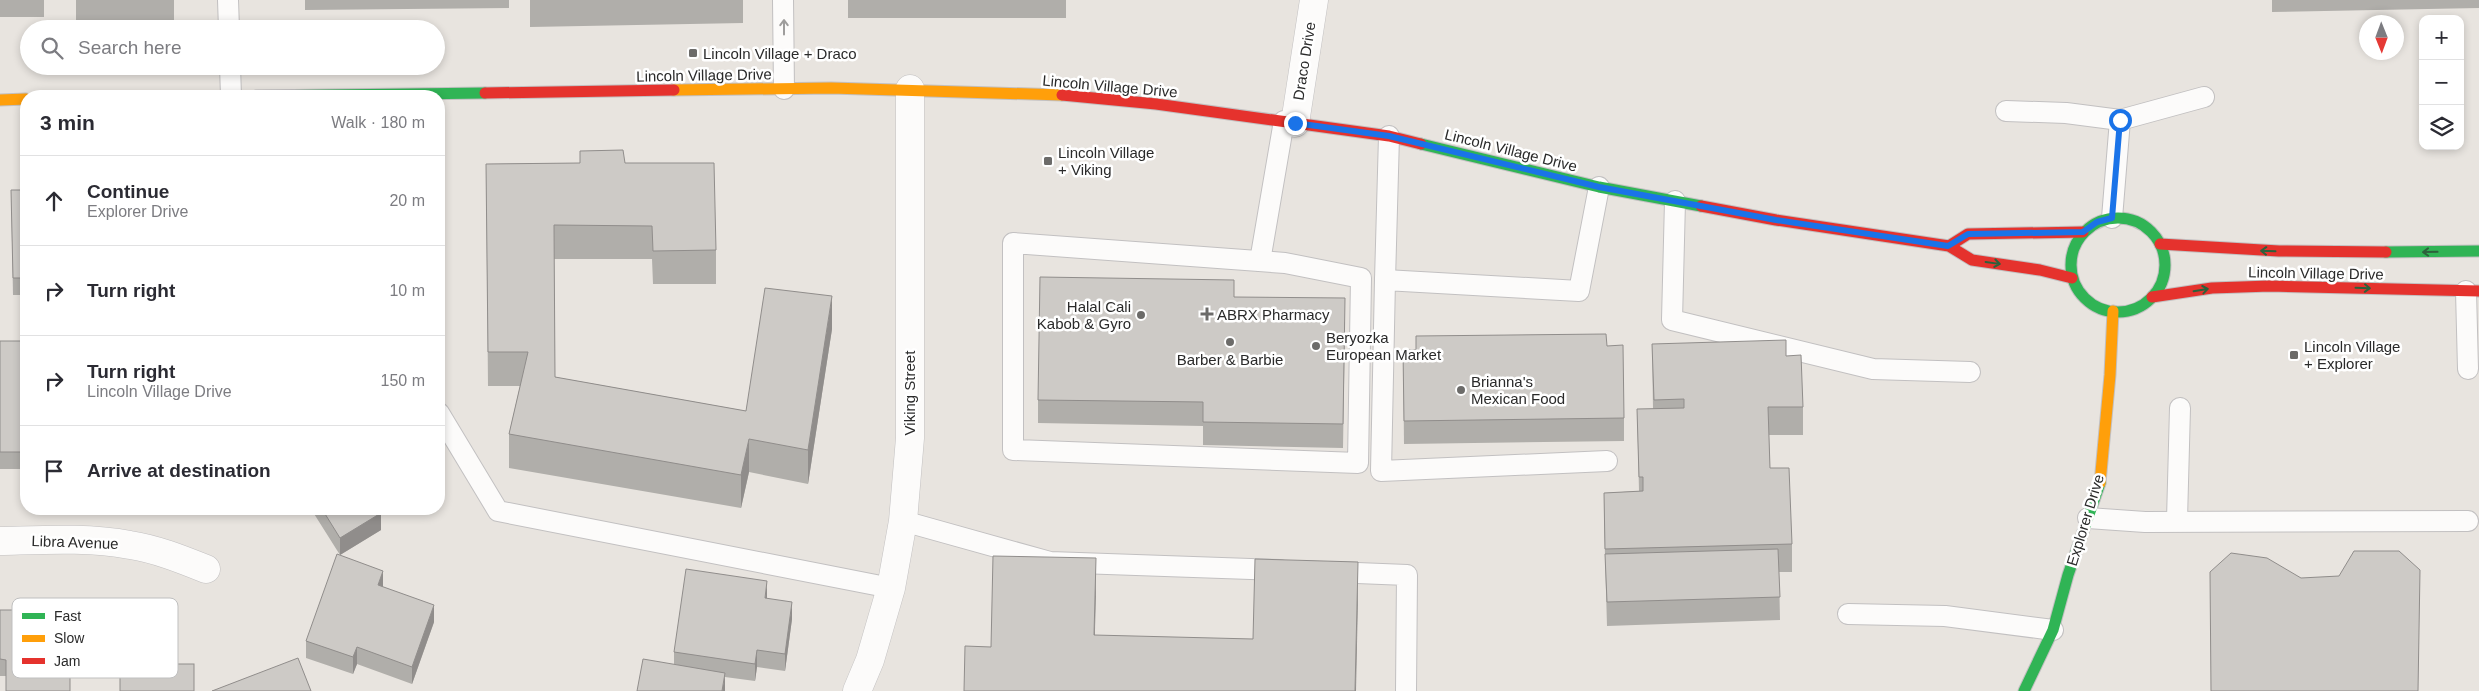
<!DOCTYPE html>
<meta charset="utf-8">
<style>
body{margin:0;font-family:Helvetica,sans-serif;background:#f2f2f3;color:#2b2b33}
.controls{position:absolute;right:15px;top:15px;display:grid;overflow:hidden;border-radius:10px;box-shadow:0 2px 8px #0003}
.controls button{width:45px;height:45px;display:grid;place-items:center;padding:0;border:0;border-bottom:1px solid #e1e1e2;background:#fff;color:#2b2b33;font:25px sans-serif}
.compass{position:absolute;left:2359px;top:15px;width:45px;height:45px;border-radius:50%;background:#fff;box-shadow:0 2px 8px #0003;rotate:179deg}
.stop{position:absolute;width:15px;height:15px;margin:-11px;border:4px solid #1a73e8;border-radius:50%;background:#fff}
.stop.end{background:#1a73e8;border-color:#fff;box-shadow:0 1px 5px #0008}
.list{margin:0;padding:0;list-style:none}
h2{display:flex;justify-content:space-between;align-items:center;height:65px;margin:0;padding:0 20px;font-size:21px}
h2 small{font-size:16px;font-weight:400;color:#7c7c81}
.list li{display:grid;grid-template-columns:32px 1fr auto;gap:15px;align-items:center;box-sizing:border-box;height:90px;padding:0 20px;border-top:1px solid #e1e1e2}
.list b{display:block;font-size:19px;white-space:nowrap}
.list p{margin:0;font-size:16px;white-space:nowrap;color:#7c7c81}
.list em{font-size:16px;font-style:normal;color:#7c7c81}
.icon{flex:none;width:28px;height:28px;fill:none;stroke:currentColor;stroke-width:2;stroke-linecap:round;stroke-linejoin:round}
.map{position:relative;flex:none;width:2479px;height:691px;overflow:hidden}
.search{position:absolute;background:#fff;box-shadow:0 2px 8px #0003;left:20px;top:20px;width:425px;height:55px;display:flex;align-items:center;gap:12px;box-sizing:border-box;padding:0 18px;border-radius:28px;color:#7c7c81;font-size:19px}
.panel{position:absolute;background:#fff;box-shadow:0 2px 8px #0003;left:20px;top:90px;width:425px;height:425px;border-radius:20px}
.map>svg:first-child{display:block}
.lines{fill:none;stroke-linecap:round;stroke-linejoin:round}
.lane-casing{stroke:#c2c0c1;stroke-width:22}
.street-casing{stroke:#c2c0c1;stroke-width:29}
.fast-casing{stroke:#c2c0c1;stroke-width:13}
.slow-casing{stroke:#c2c0c1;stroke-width:13}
.jam-casing{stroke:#c2c0c1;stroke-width:13}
.lane{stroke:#fcfbfa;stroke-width:20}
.street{stroke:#fcfbfa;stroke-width:28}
.fast{stroke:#30b455;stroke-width:11}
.slow{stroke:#ff9f0a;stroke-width:11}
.jam{stroke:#e5322d;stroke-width:11}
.wall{fill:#b0aeaa}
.shaded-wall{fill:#908d8b}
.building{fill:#cdcac6;stroke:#908d8b}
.oneway{stroke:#9e9d9c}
.oneway2{stroke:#2c613b}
.route{stroke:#1a73e8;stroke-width:6}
.poi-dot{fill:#6c6b69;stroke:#fff;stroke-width:2}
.labels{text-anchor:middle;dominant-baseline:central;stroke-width:5;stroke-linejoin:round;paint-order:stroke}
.poi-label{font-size:15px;fill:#2a2a2a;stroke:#fff;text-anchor:start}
.street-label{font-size:15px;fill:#2a2a2a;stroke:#fff}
.key{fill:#fff;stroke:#bfbfbf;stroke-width:1}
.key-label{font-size:14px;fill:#2a2a2a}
</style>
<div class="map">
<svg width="2479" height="691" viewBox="0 0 2479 691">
<rect width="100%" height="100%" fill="#e8e4df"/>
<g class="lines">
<g class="lane-casing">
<g id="lane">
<path d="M228,0L229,29"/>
<path d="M783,0L784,89"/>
<path d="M230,66L231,96"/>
<path d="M2006,111L2066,113L2120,120L2204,97"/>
<path d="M1599,187L1579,291L1385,280L1381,471L1607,461"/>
<path d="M1675,201L1672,320L1873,369L1970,372"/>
<path d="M2112,218L2120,120"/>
<path d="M1013,243L1285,263L1361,278L1358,463L1013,450Z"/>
<path d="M1260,261L1284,121"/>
<path d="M1385,280L1389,136"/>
<path d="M2466,291L2468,369"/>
<path d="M439,413L498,511L891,588"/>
<path d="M2088,518L2145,522L2468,521"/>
<path d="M2177,520L2180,408"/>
<path d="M903,521L1050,562L1280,570"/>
<path d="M1332,572L1407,575L1406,691"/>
<path d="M1848,614L1945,616L2053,630"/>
</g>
</g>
<g class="street-casing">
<g id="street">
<path d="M1295,123L1314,0"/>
<path d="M0,541C43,540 87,537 130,545C156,549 181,559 206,569"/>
<path d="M857,691L870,660L891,588L903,521L910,438V89"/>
</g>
</g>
<g class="fast-casing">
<g id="fast">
<path d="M256,96L485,93"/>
<path d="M1421,144L1599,187L1701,206"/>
<circle cx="2118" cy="265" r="47"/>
<path d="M2386,252L2479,251"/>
<path d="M2024,691L2053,630L2068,575L2100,483"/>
</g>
</g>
<g class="slow-casing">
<g id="slow">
<path d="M674,90L831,88L1062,95"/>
<path d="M0,100L26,99"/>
<path d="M2100,483L2110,375L2113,311"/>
</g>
</g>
<g class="jam-casing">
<g id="jam">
<path d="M485,93L674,90"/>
<path d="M1062,95L1156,104L1389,136L1421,144"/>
<path d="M1701,206L1776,220L1949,246L1972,260L2040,270L2072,278"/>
<path d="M2160,244L2279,251L2386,252"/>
<path d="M1949,246L1968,234L2083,232"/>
<path d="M2152,297L2212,288L2270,286L2479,291"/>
</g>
</g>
<use href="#lane" class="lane"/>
<use href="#street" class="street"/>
<use href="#fast" class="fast"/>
<use href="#slow" class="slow"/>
<use href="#jam" class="jam"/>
</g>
<g class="wall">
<rect x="0" y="0" width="44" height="17"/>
<path d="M76,0H174V24L76,26Z"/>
<path d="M305,0H509V8L305,10Z"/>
<path d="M530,0H743V23L530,27Z"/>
<rect x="848" y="0" width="218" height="18"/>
<path d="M2272,0H2479V8L2272,12Z"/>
<path d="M625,163L716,250V284H653L652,259H554L555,377L746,411L832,329L808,484L749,472L741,508L509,468V434L520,386H488L486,164Z"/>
<path d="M11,190H26V295H13Z"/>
<path d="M1234,297L1345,322L1343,448L1203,445V426L1038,423V400Z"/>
<rect x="0" y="341" width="26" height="128"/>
<path d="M1652,344L1786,356L1803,407V435H1769L1770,468L1792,544V572H1779L1780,620L1607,626L1604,521V493L1639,491L1637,409H1653Z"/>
<path d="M1607,346L1624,418V441L1404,444L1403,350Z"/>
<path d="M311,509H391L381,515V530L340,555Z"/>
<path d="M383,587L434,622L412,684L357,664L353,674L306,658V641Z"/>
<path d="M767,598L792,619L785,671L757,667L755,681L725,677L674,664V652Z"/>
<rect x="0" y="610" width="86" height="66"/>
</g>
<g class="shaded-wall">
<path d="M832,296V329L808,484V450Z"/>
<path d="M749,439V472L741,508V475Z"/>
<path d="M374,509H391L381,515V530L340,555V538Z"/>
<path d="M1096,558V591L1094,668V635Z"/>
<path d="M1358,562V596L1356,691H1355Z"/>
<path d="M383,571V588L378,585Z"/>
<path d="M767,581V598H765Z"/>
<path d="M792,602V619L785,671V654Z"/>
<path d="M434,605V622L412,684V667Z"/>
<path d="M357,647V664L353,674V657Z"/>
<path d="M757,650V667L755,681V664Z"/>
<path d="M725,673V691H722Z"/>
</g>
<g class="building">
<path d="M623,150L625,163H714L716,250L653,251L652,226L554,225L555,377L746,411L765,288L832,296L808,450L749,439L741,475L509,434L528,352H488L486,164L580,163V151Z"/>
<path d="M11,190H26V278H13Z"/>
<path d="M1040,277L1234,280V297L1345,298L1343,424L1203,422V402L1038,400Z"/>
<path d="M1606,334L1607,346L1623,345L1624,418L1404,421L1403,350H1416V336Z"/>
<path d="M1786,340V356L1801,355L1803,407H1768L1770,468H1789L1792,544L1605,549L1604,493L1643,491V477H1639L1637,409L1684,408V399L1654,400L1652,344Z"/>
<rect x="0" y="341" width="26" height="111"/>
<path d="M322,509H378L381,513L340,538Z"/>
<path d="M1778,549L1780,597L1607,602L1605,554Z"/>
<path d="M2354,551H2399L2420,570L2418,691H2211L2210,572L2231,553L2267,558L2301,578L2339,576Z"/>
<path d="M337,554L383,571L378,585L434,605L412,667L357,647L353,657L306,641Z"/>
<path d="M993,556L1096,558L1094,635L1253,639L1255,559L1358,562L1355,691H964L965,646L991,647Z"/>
<path d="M686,569L767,581L765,598L792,602L785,654L757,650L755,664L674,652Z"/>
<path d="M0,610H86V659H70V691H6V660L0,659Z"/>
<path d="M298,658L311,691H212Z"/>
<path d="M643,659L725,673L722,691H637Z"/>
<rect x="120" y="664" width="74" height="27"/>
</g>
<defs><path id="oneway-shaft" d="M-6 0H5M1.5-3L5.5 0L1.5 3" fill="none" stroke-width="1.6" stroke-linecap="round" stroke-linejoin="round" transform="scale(1.25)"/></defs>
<use class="oneway" href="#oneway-shaft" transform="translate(784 27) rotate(-90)"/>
<g class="oneway2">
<use href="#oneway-shaft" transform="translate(2268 251) rotate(-178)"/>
<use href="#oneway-shaft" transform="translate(2430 252) rotate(179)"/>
<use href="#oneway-shaft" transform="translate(1993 263) rotate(8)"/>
<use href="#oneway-shaft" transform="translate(2363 288) rotate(2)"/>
<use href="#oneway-shaft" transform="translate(2201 290) rotate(-9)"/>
</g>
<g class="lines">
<path class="route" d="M1295,123L1389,136L1599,187L1776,220L1948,246L1968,234L2083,232L2097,222L2112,218L2120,120"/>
</g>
<g class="poi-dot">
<rect x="688" y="48" width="10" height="10" rx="2.5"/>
<rect x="1043" y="156" width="10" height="10" rx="2.5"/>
<path d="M1204.5 306.5h5v5h5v5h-5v5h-5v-5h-5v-5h5z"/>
<circle cx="1141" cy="315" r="5"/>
<circle cx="1230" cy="342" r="5"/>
<circle cx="1316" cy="346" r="5"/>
<rect x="2289" y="350" width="10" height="10" rx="2.5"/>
<circle cx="1461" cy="390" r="5"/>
</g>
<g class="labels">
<g class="poi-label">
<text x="703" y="53">Lincoln Village + Draco</text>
<text x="1058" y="152">Lincoln Village<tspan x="1058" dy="17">+ Viking</tspan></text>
<text x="1131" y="306" text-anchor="end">Halal Cali<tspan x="1131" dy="17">Kabob &amp; Gyro</tspan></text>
<text x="1217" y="314">ABRX Pharmacy</text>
<text x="1326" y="337">Beryozka<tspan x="1326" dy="17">European Market</tspan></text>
<text x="2304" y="346">Lincoln Village<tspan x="2304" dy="17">+ Explorer</tspan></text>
<text x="1230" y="359" text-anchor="middle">Barber &amp; Barbie</text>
<text x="1471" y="381">Brianna's<tspan x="1471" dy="17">Mexican Food</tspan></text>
</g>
<g class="street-label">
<text transform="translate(1304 61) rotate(-81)">Draco Drive</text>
<text transform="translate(704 75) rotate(-1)">Lincoln Village Drive</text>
<text transform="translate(1110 86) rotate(5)">Lincoln Village Drive</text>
<text transform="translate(1511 150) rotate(14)">Lincoln Village Drive</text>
<text transform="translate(2316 273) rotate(1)">Lincoln Village Drive</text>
<text transform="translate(909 393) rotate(-90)">Viking Street</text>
<text transform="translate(2085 520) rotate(-73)">Explorer Drive</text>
<text transform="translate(75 542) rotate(2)">Libra Avenue</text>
</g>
</g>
<rect x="12" y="598" width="166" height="80" rx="8" class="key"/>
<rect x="22" y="613" width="23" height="6" fill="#30b455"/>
<rect x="22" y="635" width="23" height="7" fill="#ff9f0a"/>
<rect x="22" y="658" width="23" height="6" fill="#e5322d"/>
<g class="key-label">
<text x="54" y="621">Fast</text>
<text x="54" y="643">Slow</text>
<text x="54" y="666">Jam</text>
</g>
</svg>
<div class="controls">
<button>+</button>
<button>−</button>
<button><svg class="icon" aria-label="layers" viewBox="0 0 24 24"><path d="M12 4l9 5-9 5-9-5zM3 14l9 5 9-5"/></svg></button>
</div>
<svg class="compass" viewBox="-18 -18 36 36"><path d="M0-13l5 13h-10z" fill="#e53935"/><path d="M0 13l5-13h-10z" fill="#7c7c81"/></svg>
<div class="stop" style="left:2120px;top:120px"></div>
<div class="stop end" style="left:1295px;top:123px"></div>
<div class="search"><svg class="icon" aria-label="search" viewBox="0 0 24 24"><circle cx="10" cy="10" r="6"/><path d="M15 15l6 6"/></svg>Search here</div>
<section class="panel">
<h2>3 min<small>Walk · 180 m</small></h2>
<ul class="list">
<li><svg class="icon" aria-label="ahead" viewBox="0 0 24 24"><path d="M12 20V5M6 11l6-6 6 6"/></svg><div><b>Continue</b><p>Explorer Drive</p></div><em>20 m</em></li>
<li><svg class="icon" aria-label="right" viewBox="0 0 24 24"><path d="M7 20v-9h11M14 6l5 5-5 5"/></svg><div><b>Turn right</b></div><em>10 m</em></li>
<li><svg class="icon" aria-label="right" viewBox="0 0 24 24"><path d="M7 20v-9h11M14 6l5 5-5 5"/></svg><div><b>Turn right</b><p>Lincoln Village Drive</p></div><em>150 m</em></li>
<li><svg class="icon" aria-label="arrive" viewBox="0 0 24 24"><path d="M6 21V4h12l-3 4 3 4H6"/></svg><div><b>Arrive at destination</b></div></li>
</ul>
</section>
</div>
